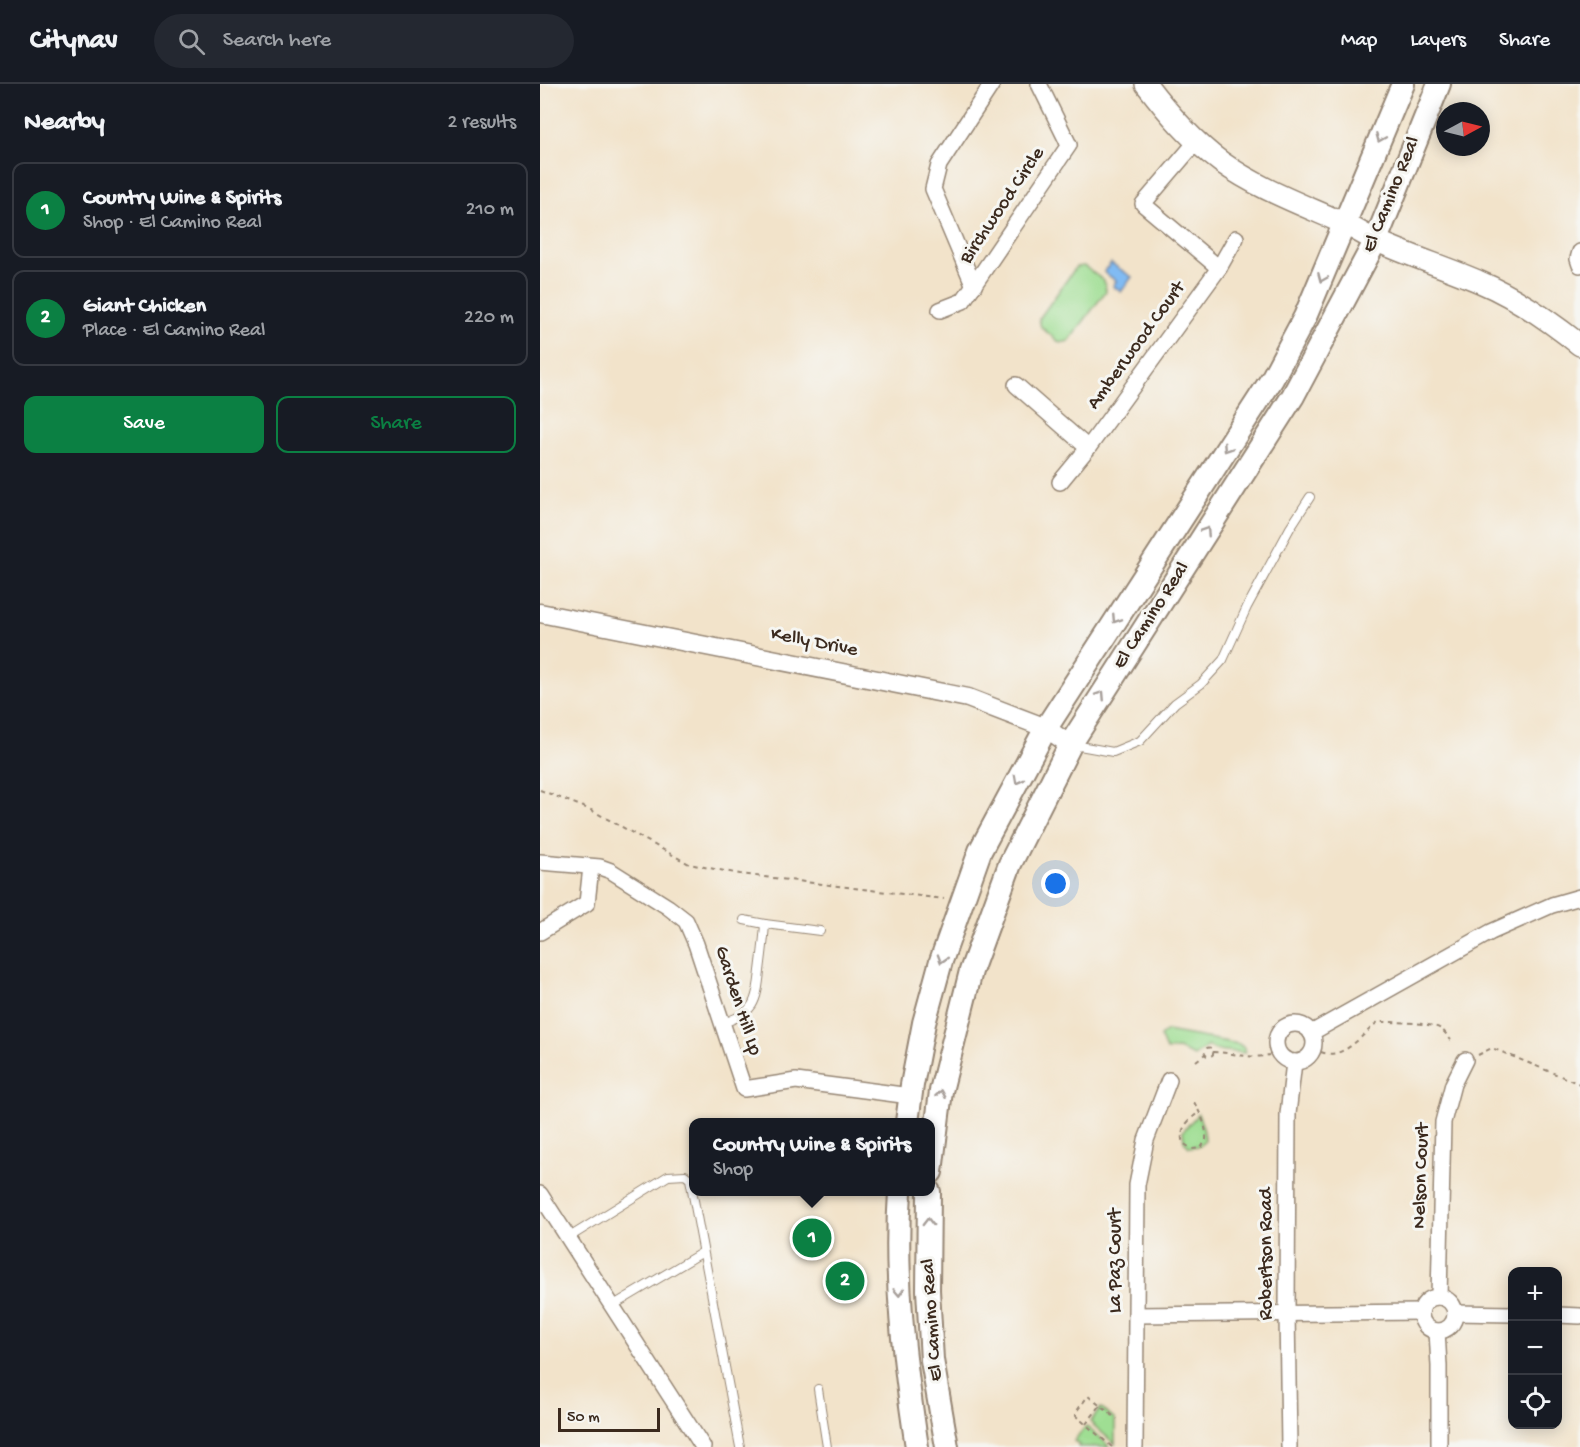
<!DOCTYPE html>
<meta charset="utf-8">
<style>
body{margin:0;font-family:"Gochi Hand",sans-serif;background:#242831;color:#f1f3f6}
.controls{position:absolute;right:18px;bottom:18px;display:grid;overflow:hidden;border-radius:12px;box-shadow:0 3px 15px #0003}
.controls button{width:54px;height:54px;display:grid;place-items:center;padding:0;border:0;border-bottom:2px solid #363941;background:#171b24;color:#f1f3f6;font:30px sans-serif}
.compass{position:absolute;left:896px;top:18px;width:54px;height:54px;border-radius:50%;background:#171b24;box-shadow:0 3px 15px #0003;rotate:83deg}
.scale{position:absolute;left:18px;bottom:15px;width:102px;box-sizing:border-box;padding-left:6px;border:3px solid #3b2a1e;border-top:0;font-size:16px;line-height:21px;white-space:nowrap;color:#3b2a1e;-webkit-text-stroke:4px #f6f6f2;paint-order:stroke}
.you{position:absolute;left:516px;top:800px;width:21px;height:21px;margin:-15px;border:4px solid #fff;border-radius:50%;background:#1a73e8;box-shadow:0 0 0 9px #1a73e833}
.badge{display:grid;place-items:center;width:39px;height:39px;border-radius:50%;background:#0b8043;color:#fff;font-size:20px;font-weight:700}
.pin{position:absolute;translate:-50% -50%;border:3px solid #fff;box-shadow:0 2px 6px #0006}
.popup{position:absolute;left:149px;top:1034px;width:246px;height:78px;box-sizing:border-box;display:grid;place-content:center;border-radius:12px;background:#171b24;filter:drop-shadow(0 2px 4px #0005);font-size:20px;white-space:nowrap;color:#9ea1a6}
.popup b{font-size:22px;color:#f1f3f6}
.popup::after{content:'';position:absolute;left:50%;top:100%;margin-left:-12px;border:12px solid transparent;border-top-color:#171b24}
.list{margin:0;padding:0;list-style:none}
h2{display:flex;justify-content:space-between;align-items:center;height:78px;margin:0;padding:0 24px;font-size:26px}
h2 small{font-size:20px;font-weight:400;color:#9ea1a6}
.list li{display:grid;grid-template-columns:39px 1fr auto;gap:18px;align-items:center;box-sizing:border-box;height:96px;margin:0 12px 12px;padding:0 12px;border:2px solid #363941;border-radius:12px}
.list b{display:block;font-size:22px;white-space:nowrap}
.list p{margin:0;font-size:20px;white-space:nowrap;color:#9ea1a6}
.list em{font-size:20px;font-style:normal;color:#9ea1a6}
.actions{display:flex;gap:12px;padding:18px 24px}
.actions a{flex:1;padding:14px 0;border:2px solid #0b8043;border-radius:12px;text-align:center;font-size:21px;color:#0b8043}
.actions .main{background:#0b8043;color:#fff}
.icon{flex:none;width:33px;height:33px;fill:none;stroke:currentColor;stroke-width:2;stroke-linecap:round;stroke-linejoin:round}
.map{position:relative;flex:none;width:1040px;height:1363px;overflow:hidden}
header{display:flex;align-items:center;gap:36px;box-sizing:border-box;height:84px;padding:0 30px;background:#171b24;border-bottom:2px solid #363941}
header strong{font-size:28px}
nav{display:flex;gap:33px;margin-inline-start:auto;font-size:21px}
.search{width:420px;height:54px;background:#242831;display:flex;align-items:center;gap:15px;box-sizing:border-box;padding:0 21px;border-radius:33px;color:#9ea1a6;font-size:22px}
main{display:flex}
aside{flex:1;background:#171b24}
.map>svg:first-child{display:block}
.green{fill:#9fde93;stroke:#6d8458;stroke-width:1.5}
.water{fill:#81bbf3;stroke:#5e7288;stroke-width:1.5}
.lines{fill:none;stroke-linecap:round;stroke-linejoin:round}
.service-casing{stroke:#968674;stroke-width:10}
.minor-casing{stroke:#968674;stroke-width:18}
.tertiary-casing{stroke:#968674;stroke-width:21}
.secondary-casing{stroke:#968674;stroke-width:24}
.primary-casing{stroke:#968674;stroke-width:26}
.path{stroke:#968674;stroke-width:2;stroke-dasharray:4.5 4.5;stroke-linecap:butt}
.service{stroke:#fff;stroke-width:8}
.minor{stroke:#fff;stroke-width:15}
.tertiary{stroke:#fff;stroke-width:18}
.secondary{stroke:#fff;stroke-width:21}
.primary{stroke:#fff;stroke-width:22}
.oneway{stroke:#a79f9a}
.labels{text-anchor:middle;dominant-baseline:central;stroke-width:6;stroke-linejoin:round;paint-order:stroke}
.street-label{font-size:20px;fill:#3b2a1e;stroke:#f6f6f2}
</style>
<header>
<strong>Citynav</strong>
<div class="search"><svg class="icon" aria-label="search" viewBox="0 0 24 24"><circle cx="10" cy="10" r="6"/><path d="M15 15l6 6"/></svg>Search here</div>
<nav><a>Map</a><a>Layers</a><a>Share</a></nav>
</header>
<main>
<aside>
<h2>Nearby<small>2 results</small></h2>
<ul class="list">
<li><span class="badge">1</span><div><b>Country Wine &amp; Spirits</b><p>Shop · El Camino Real</p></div><em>210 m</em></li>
<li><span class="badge">2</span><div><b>Giant Chicken</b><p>Place · El Camino Real</p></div><em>220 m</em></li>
</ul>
<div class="actions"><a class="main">Save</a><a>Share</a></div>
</aside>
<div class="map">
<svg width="1040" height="1363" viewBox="0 0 1040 1363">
<rect width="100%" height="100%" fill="#f6f6f2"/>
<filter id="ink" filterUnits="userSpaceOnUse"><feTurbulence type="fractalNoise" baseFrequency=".0167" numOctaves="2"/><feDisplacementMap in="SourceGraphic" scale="12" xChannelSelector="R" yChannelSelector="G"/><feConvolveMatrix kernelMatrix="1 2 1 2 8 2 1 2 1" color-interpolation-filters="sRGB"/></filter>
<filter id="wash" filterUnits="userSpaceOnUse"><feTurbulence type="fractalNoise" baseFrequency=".008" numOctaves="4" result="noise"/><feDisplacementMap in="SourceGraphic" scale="24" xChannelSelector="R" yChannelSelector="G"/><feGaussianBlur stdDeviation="1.35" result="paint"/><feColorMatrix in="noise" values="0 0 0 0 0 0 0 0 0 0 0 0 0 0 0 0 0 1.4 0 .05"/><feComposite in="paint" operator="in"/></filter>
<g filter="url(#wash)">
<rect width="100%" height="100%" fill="#f2e3ca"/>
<g class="green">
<path d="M544,182L564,197L566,207L529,257L520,259L501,243L499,235L536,183Z"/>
<path d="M627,947L699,960L704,964L705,969L676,966L668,962L654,972L638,965L626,966L620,952Z"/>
<path d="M658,1030L663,1043L665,1056L660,1062L649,1063L644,1057L643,1047Z"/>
<path d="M561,1324L575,1336V1360L550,1338Z"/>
<path d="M546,1342L567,1360L569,1363H538L539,1360L534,1357Z"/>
</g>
<path class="water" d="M571,179L592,193L581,208L573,202L576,197L564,188Z"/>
</g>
<g filter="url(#ink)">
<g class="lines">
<g class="service-casing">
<g id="service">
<path d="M534,661L573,668L600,657L635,619L661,600L683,576L707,523L750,444L770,413"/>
<path d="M204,836L225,840"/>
<path d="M182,939C214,930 217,918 220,887C222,871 224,856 225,840L280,847"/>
<path d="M28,1154L128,1092L145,1091L150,1095L200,1363"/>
<path d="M72,1222L163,1168"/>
<path d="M278,1305L287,1363"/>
</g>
</g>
<g class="minor-casing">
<g id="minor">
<path d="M656,58L603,120L679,184"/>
<path d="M1040,168L1038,175L1040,181"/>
<path d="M434,202L393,105L399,81L452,0"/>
<path d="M400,226L423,217L529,61L499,0"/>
<path d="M476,301L548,364"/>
<path d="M520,398L548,364L679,184L696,154"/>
<path d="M0,778L60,783L71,787L128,823L146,837L156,860L204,1005L256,997L370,1012"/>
<path d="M0,848L47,819L51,783"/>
<circle cx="755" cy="959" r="19"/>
<path d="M771,949L951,848L1012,821L1040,813"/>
<path d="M0,1110L163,1363"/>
<path d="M899,1213L903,1038L913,1000L925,976"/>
<circle cx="898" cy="1230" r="17"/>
<path d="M915,1229L972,1230"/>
<path d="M596,1231L881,1228"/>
<path d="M1017,1231L1040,1232"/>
<path d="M897,1247L899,1282V1363"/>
<path d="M595,1363L597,1101L606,1056L629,996"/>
<path d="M749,1363L747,1228L748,1030L754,978"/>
</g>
</g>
<g class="tertiary-casing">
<path id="tertiary" d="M0,529L428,614L506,644L530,661"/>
</g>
<g class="secondary-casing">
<path id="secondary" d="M606,0C628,29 651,56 681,78C719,105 761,120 803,139C814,144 824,151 835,156C869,172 906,183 940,198C976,213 1010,237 1040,261"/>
</g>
<g class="primary-casing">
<g id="primary">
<path d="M367,1038L372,1001L384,939L401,877L440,767L506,644L732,295L765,233L863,0"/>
<path d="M391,1088L401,1007L431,887L470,780L530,661L753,312L836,156L899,0"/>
<path d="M360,1108C354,1193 364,1278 377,1363"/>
<path d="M389,1108L388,1206L392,1276L407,1363"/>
</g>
</g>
<g class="path">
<path d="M0,706L51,726L149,780L200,790L404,815"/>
<circle cx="669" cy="968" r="4.5"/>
<path d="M673,968C692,968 711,976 729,971"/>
<path d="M781,968C804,977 822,950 838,938C852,938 890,938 901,945C905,948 908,953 911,956"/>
<path d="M938,971L952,964L1040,1000"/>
<path d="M656,977L665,970"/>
<path d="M654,1018C661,1031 667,1042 666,1056L661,1064L652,1065L643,1059C638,1045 649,1036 659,1028"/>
<path d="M546,1340L560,1322"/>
<path d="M572,1363L536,1332V1328L548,1312L577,1335"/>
</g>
<use href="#service" class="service"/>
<use href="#minor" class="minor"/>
<use href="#tertiary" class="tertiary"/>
<use href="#secondary" class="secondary"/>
<use href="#primary" class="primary"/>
</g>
<defs><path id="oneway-chevron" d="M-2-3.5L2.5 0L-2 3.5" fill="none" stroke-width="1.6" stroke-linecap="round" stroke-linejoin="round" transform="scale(1.5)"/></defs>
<g class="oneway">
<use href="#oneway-chevron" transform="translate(840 54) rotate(113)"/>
<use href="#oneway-chevron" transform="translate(782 194) rotate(113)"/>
<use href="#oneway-chevron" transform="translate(687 364) rotate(123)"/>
<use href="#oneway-chevron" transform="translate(666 447) rotate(-57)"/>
<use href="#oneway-chevron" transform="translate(576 535) rotate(123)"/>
<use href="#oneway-chevron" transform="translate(561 611) rotate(-57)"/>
<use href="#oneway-chevron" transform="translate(478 696) rotate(118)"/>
<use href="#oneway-chevron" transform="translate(402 875) rotate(107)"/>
<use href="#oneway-chevron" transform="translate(401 1010) rotate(-80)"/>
<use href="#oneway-chevron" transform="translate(388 1138) rotate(-90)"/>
<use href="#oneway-chevron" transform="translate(359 1208) rotate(87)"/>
</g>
</g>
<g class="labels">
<g class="street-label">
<text transform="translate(852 111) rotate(-68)">El Camino Real</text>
<text transform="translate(463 122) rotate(-56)">Birchwood Circle</text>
<text transform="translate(597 262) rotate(-54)">Amberwood Court</text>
<text transform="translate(612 532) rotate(-57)">El Camino Real</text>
<text transform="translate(274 559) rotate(11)">Kelly Drive</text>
<text transform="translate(197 917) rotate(72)">Garden Hill Lp</text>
<text transform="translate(882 1092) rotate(-88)">Nelson Court</text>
<text transform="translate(727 1170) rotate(-90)">Robertson Road</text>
<text transform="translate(576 1177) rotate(-90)">La Paz Court</text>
<text transform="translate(393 1236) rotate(-94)">El Camino Real</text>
</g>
</g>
</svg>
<div class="controls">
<button>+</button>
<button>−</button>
<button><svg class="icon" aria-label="locate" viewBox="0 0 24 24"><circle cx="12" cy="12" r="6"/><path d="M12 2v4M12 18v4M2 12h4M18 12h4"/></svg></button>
</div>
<svg class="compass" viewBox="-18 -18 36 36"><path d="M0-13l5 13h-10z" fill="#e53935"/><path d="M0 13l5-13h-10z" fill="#9ea1a6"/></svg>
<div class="scale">50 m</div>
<div class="you"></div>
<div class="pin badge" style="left:272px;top:1154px">1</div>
<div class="popup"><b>Country Wine &amp; Spirits</b>Shop</div>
<div class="pin badge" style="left:305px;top:1197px">2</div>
</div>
</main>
